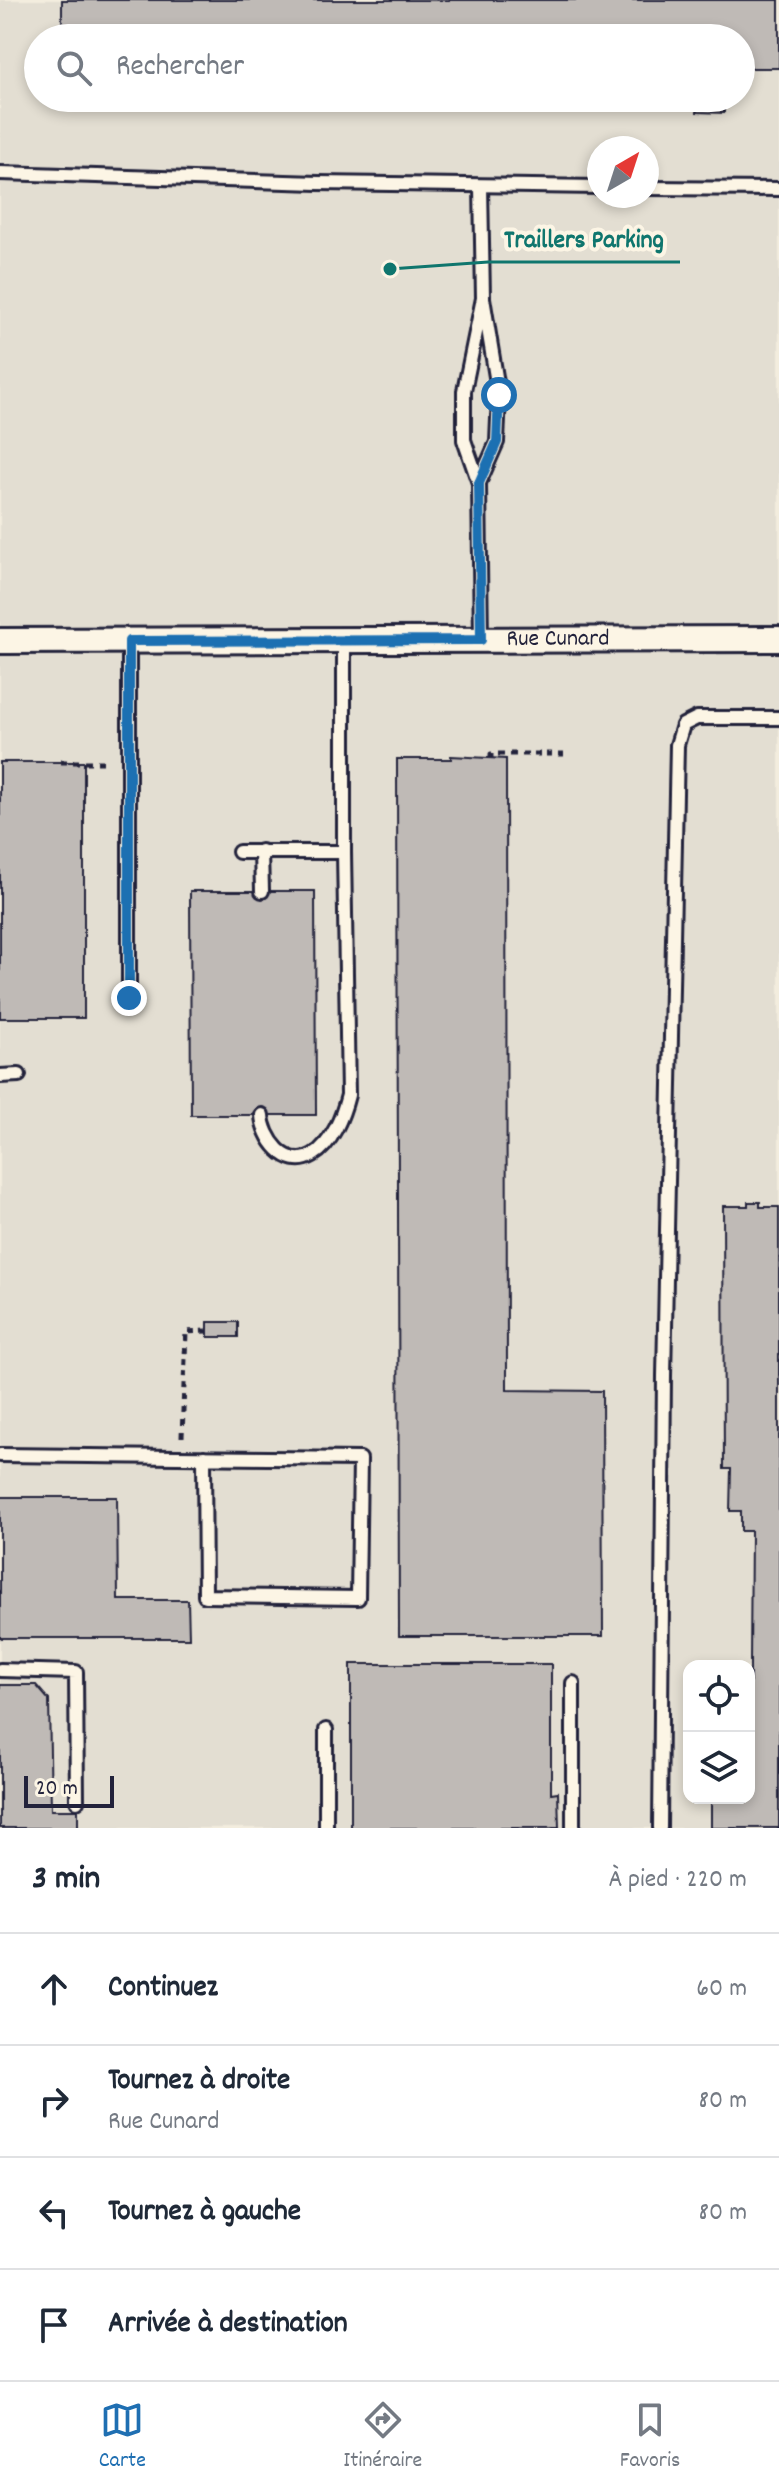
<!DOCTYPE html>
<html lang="fr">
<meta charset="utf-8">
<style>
body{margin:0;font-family:Dekko,sans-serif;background:#f2f2f3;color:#1f2937}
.controls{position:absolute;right:24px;bottom:24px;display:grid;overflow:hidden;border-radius:16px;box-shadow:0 4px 12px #0003}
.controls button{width:72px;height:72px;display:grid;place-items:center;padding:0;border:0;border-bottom:2px solid #e0e1e3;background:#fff;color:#1f2937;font:40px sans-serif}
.compass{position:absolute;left:587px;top:136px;width:72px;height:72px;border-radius:50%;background:#fff;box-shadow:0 4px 12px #0003;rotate:39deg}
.scale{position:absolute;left:24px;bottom:20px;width:90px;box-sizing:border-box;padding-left:8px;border:4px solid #22223b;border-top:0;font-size:22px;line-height:28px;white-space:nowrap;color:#22223b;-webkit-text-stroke:6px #fcf5e5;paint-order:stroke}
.stop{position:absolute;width:24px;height:24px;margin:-18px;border:6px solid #1f6fb2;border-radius:50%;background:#fff}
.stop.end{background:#1f6fb2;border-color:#fff;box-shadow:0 2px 8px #0008}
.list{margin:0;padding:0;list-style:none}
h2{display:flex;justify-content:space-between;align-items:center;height:104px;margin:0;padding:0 32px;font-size:34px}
h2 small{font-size:26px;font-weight:400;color:#747a83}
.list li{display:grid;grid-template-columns:52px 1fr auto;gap:24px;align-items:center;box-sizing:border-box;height:112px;padding:0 32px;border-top:2px solid #e0e1e3}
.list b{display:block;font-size:30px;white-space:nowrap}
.list p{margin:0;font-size:26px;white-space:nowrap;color:#747a83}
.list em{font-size:26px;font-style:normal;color:#747a83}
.icon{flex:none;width:44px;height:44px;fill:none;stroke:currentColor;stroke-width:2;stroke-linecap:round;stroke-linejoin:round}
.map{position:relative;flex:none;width:779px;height:1828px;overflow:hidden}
.search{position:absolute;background:#fff;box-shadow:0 4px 12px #0003;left:24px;right:24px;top:24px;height:88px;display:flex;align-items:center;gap:20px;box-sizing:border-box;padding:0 28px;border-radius:44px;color:#747a83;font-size:30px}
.sheet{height:552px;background:#fff}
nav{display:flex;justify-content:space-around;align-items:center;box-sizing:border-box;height:112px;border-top:2px solid #e0e1e3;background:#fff;font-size:22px;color:#747a83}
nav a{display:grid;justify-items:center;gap:4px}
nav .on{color:#1f6fb2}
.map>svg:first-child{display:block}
.built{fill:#e3ded2;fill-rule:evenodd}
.building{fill:#bfbab6;stroke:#22223b;stroke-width:2}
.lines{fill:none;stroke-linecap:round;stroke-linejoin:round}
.service-casing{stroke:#22223b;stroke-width:18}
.minor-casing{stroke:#22223b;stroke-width:30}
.path{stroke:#22223b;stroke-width:5;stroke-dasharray:6 6;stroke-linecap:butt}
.service{stroke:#fcf5e5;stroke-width:12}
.minor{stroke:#fcf5e5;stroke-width:24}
.route{stroke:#1f6fb2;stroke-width:10}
.labels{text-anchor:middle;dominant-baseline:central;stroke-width:8;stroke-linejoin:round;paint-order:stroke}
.street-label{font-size:24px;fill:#22223b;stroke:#fcf5e5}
.leader{fill:none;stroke:#0f766e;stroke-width:3}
.callout-dot{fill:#0f766e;stroke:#fcf5e5;stroke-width:3}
.callout-label{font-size:26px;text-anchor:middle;font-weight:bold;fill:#0f766e;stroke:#fcf5e5;stroke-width:8;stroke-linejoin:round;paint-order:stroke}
</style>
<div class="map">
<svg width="779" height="1828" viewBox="0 0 779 1828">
<rect width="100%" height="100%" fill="#f3edde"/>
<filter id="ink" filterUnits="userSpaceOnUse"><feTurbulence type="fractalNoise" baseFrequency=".0125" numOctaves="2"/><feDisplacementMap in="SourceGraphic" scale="16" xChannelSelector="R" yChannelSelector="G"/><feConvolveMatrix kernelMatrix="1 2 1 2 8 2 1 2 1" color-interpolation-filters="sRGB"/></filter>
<g filter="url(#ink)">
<path class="built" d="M0,0H779V1828H0ZM38,38H741V98H38ZM599,148H647V196H599ZM689,1666H749V1798H689Z"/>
<g class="building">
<path d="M62,0H779V68H741V38H62Z"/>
<path d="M697,98H724V113L697,112Z"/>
<path d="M451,756L506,759L507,1390L602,1391L603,1636H399L397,759H451Z"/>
<rect x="0" y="762" width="84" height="256"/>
<path d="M190,891H315L316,1115H191Z"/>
<path d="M748,1202H760V1207H779V1828H711V1798H749L751,1531H741V1511H730L731,1469H724L723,1206H748Z"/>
<rect x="208" y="1322" width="30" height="15"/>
<path d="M0,1497H117L118,1600H188L189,1638H0Z"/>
<path d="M351,1664H551V1793L558,1792L559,1828H351Z"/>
<path d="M0,1685H36L49,1700L51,1810H78V1828H0Z"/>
</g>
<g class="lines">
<g class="service-casing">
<g id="service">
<path d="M0,173L318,183L599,187"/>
<path d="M647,188L779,189"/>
<path d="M479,483L497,442L499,395L483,298L481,186"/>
<path d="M481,640L479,483L464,440V391L483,298"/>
<path d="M261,851L262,891"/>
<path d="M239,852H344V640"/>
<path d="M129,998V641"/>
<path d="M0,1076L19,1075"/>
<path d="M262,1115C263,1137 286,1171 313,1155C332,1144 343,1115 348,1095L344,852"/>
<path d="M0,1455L360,1459L358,1598L205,1596L204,1457"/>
<path d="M0,1670L76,1672L77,1801"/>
<path d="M573,1683V1828"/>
<path d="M326,1828V1730"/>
<path d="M660,1828L664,1376L677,745L683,725L697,718H779"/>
</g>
</g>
<g class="minor-casing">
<g id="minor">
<path id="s1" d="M0,641L779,639"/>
</g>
</g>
<g class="path">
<path d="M491,759V754H568"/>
<path d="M61,762H108"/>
<path d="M182,1437L186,1332L208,1331"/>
</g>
<use href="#service" class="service"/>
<use href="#minor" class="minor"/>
</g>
</g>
<g class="lines" filter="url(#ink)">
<path class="route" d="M129,998V641L481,640L479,483L497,442L499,395"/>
</g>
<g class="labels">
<g class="street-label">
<text stroke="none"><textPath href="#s1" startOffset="558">Rue Cunard</textPath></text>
</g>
</g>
<path class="leader" d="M390 269L488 262H680"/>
<circle class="callout-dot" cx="390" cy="269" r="8"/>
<g class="callout-label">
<text x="584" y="247">Traillers Parking</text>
</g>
</svg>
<div class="controls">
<button><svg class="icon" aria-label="locate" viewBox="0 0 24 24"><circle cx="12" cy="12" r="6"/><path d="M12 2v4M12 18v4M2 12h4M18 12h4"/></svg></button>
<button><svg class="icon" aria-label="layers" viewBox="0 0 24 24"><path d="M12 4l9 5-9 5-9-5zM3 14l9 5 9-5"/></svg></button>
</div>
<svg class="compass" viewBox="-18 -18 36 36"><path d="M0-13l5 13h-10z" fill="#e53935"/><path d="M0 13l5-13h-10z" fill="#747a83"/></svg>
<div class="scale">20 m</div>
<div class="stop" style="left:499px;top:395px"></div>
<div class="stop end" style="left:129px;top:998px"></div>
<div class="search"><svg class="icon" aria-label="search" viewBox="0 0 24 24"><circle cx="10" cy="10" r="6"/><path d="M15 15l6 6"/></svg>Rechercher</div>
</div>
<section class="sheet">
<h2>3 min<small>À pied · 220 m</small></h2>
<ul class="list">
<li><svg class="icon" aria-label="ahead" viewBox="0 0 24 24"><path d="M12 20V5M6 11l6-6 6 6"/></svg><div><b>Continuez</b></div><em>60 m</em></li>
<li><svg class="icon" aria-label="right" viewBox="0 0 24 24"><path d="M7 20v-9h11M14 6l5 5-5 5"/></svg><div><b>Tournez à droite</b><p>Rue Cunard</p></div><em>80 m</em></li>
<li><svg class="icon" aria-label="left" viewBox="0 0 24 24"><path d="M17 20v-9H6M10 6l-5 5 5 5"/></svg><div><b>Tournez à gauche</b></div><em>80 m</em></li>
<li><svg class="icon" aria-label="arrive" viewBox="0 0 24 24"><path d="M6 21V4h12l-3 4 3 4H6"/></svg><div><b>Arrivée à destination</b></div></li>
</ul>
</section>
<nav>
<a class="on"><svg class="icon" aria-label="map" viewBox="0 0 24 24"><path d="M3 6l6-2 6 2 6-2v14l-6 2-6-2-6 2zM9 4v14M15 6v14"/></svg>Carte</a>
<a><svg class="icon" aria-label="directions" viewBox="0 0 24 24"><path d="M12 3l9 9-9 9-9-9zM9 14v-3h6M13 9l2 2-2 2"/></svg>Itinéraire</a>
<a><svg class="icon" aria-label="saved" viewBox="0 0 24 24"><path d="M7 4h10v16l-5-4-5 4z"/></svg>Favoris</a>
</nav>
